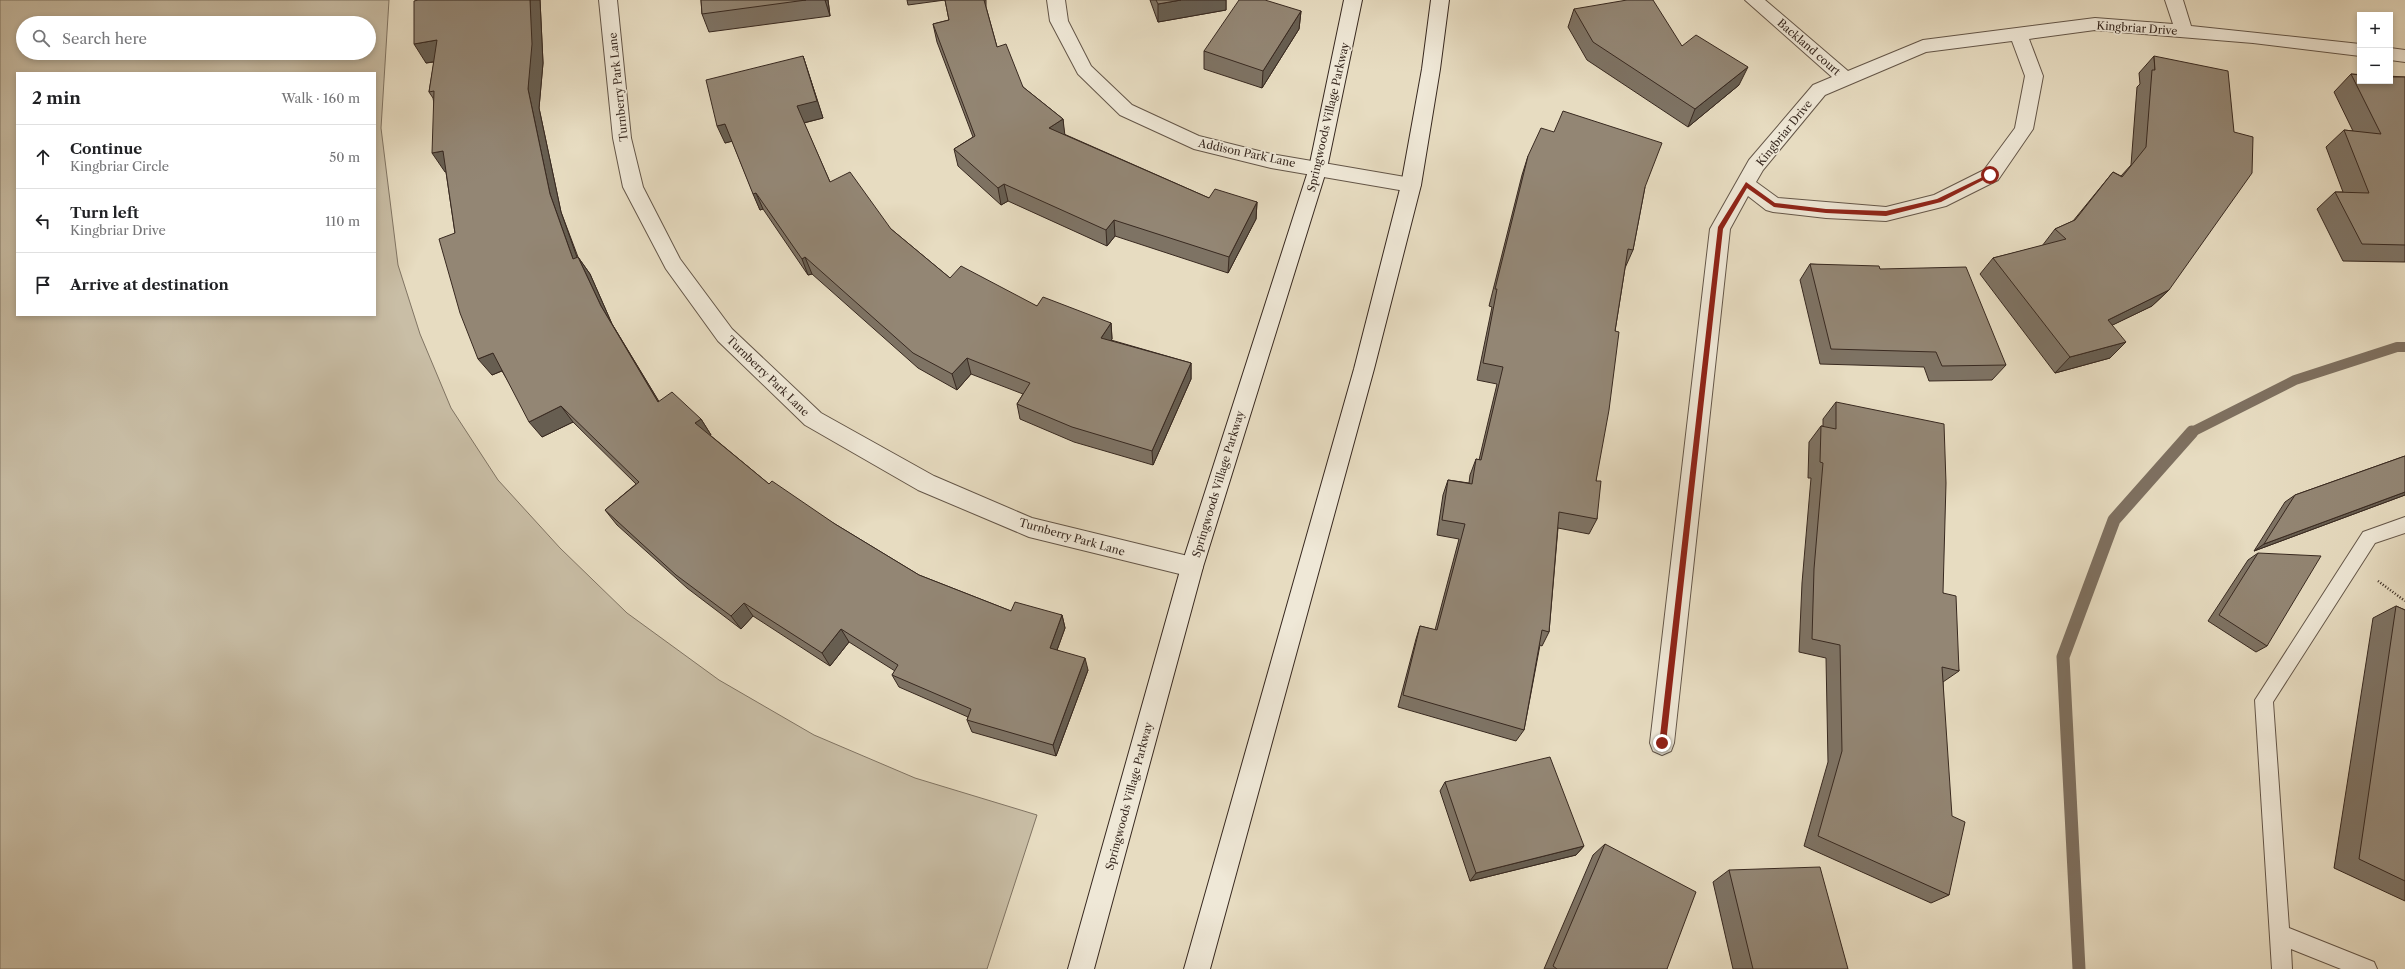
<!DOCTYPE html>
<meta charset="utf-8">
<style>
body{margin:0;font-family:"Libre Caslon Text",serif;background:#f2f2f2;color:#202124}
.controls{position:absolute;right:12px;top:12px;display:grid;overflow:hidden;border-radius:0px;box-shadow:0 2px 6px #0003}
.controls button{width:36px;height:36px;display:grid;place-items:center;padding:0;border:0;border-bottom:1px solid #e0e0e0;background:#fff;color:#202124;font:20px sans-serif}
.stop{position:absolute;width:12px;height:12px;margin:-9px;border:3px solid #8f2418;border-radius:50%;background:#fff}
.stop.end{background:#8f2418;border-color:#fff;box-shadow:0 1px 4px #0008}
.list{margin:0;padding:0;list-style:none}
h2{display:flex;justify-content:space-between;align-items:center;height:52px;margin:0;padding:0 16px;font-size:17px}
h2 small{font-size:13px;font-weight:400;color:#757577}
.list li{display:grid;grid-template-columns:26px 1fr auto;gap:12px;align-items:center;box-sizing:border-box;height:64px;padding:0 16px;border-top:1px solid #e0e0e0}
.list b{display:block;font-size:15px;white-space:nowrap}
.list p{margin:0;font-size:13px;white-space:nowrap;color:#757577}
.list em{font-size:13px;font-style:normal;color:#757577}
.icon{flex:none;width:22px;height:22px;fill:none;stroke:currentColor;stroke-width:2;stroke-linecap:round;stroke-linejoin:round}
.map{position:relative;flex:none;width:2405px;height:969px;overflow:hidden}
.search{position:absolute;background:#fff;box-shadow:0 2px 6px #0003;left:16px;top:16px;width:360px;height:44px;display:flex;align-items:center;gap:10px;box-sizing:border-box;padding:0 14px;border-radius:22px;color:#757577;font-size:15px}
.panel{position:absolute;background:#fff;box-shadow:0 2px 6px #0003;left:16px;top:72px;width:360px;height:244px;border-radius:0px}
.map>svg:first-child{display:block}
.green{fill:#c9bea6;stroke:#807463;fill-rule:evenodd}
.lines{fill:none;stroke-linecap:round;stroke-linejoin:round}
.stream-far1{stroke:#7e7060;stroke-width:10}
.stream{stroke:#7e7060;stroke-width:13}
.lane-casing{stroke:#645648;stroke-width:2}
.street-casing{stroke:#645648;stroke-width:2}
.secondary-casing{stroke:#382920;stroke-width:2}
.path{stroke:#382920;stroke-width:2.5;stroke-dasharray:1 2;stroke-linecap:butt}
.lane{fill:#efe8d7;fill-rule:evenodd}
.street{fill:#efe8d7;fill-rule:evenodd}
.secondary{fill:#efe8d7;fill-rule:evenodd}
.wall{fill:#7e7364;stroke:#382920}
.shaded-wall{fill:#675e51;stroke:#382920}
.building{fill:#938674;stroke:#382920}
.route{fill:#8f2418}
.labels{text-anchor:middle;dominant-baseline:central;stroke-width:3.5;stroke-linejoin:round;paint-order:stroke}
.street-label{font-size:11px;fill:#382920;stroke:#efe8d7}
</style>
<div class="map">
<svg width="2405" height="969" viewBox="0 0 2405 969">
<rect width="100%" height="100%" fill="#e7dcc1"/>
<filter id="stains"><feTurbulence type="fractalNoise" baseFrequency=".005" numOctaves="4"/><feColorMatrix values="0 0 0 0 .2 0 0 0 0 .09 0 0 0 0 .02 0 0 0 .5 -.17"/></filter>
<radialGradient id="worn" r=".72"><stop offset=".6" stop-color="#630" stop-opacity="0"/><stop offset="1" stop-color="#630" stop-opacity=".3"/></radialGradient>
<path class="green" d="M0,0H389L381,128L398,265L420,334L451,408L498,480L560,548L627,613L719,680L814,735L915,778L1037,815L987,969H0ZM23,23H369V53H23ZM17,73H375V315H17Z"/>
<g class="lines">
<path class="stream-far1" d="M2190,433L2295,380L2397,347H2405"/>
<path class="stream" d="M2079,969L2063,657L2114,520L2192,432"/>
<g class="lane-casing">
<path id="lane" d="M2405,517V533L2375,543L2273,702L2289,928L2374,962L2377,969H2341L2291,949L2292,969H2272L2255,700L2363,532Z"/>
</g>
<g class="street-casing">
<g id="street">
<path d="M599,0H617L631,138L643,187L680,259L732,329L821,413L934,476L1032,518L1192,557L1200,560L1203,567L1200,574L1192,577L1029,537L918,490L805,425L718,341L666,269L623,187L613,138Z"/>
<path d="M1047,0H1065L1068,21L1091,66L1132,105L1199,136L1271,154L1411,178L1418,180L1421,185L1418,190L1411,192L1271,168L1194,149L1120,115L1078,74L1050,21Z"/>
<path d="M1745,0H1765L1848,71L1923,40L2095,18L2173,24L2165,0H2183L2191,26L2360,44V56L2253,43L2095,30L2029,39L2043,76L2033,129L1998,180L1946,206L1886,221L1826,218L1773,212L1766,210L1748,196L1730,229L1674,743L1671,751L1662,755L1653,751L1650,743L1710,229L1749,160L1813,85L1832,77ZM2012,41L2025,76L2015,128L1984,170L1934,195L1886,207L1778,198L1756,182L1763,170L1825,95L1926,52Z"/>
<path d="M2390,48L2405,50V62L2390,60Z"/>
</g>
</g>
<g class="secondary-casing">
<g id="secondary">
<path d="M1344,0H1362L1327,168L1203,567L1094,969H1068L1181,567L1309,168Z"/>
<path d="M1431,0H1449L1440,69L1421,185L1374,369L1210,969H1184L1354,369L1401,185L1422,69Z"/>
</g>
</g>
<path class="path" d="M2378,581L2405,601"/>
<use href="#lane" class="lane"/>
<use href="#street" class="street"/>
<use href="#secondary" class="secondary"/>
</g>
<g class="wall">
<path d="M418,0H540L543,63L539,108L561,212L578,257L590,274L612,324L659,402L701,419L711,435H710L769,484L919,575L1011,611L1062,615L1065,628L1057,650L1088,670L1056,756L972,732L967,720L968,717L899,687L892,675L895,671L849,642L830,666L753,616L741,629L687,588L617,525L605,510L636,484L573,422L542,437L502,371L492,375L455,233L446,172L433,98L429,92L434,62L426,63Z"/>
<path d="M701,0H828L830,16L709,32L702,14Z"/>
<path d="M907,0H945L908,5Z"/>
<path d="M945,0H986V7L997,47L1023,87L1063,119L1064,134L1209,198L1257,202L1256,219L1228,273L1115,236L1107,246L1008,201L1001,205L958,166L954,149L973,137L937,42L933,24L949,20Z"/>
<path d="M1150,0H1226V10L1158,22Z"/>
<path d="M1574,9L1682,46L1739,85L1688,127L1587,60L1568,27Z"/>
<path d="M1301,11L1299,29L1262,88L1204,69V51Z"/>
<path d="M803,56L823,118L804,123L830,182L891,229L950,278L1037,306L1111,323L1112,339L1111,340L1191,363V379L1153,465L1074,442L1020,419L1017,404L1023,394L971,374L957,390L918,368L812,274L808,275L763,209L760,210L732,141L725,143Z"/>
<path d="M2154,56L2169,290L2152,306L2112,325L2110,358L2055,373L1980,274L1993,258L2042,246L2055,229L2073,221L2113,172L2121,176L2131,165L2137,87L2140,84L2139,73Z"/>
<path d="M2351,74L2405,77V262L2343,261L2317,209L2335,192H2343L2326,147L2344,130L2353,131L2334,92Z"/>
<path d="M1528,156L1645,187L1633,250L1625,268L1615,331L1596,481L1597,519L1589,534L1558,528L1549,632L1542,646L1540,645L1524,730L1516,741L1398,707L1416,639L1420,626L1435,630L1459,539L1437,535L1443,495L1448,480L1469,483L1470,475L1476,459L1479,460L1497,384L1477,380L1492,307L1489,306L1522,175Z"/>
<path d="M1810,264L1880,269L2006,365L1992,380L1929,381L1924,367L1820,364L1800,280Z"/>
<path d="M1836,402L1943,593L1959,671L1943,682L1949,895L1931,903L1804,846L1828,762L1826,658L1799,652L1802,583L1811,478H1808L1809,442L1821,426H1823V419Z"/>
<path d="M2405,456V495L2254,551L2285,502L2295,495Z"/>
<path d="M2258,553L2267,646L2256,652L2208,621L2248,560Z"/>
<path d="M2396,606L2405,610V901L2334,868L2373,618Z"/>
<path d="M1445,782L1584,846L1576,855L1470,881L1440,791Z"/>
<path d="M1605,844L1667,969H1544L1593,855Z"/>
<path d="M1729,870L1848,969H1733L1713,882Z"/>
</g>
<g class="shaded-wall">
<path d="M530,0H540L543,63L539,108L561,212L584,277L573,259L550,194L528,89Z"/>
<path d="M825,0H828L830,16Z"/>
<path d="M1181,0H1226V10L1158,22V4Z"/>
<path d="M1301,11L1299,29L1262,88L1263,71Z"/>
<path d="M437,40L449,59L426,63L414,44Z"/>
<path d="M803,56L823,118L803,123L797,106Z"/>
<path d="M1748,67L1739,85L1688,127L1695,109Z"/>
<path d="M1063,119L1065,136L1049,128Z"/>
<path d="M725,124L733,141L725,143L717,126Z"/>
<path d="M443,151L456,170L445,172L432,153Z"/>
<path d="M1004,184L1008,201L1001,205L998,188Z"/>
<path d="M756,193L763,209L760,210L753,194Z"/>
<path d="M1257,202L1256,219L1228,273L1229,257Z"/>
<path d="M1114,220L1115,236L1107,246L1106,230Z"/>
<path d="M578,257L590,274L612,324L669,418L658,402L601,306Z"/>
<path d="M805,257L812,274L808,275L802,259Z"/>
<path d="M2169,290L2152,306L2092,335L2108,320Z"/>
<path d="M1111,323L1112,339L1103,353L1101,338Z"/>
<path d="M2126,342L2110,358L2055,373L2070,357Z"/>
<path d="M493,353L506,369L492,375L478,359Z"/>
<path d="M967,358L971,374L957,390L952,374Z"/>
<path d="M1191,363V379L1153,465L1152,451Z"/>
<path d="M561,406L573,422L542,437L529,422Z"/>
<path d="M701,419L711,435L705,439L695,423Z"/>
<path d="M2405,492V495L2254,551L2264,544Z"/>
<path d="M744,603L753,616L741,629L731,616Z"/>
<path d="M1062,615L1065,628L1053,661L1050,648Z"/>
<path d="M841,629L849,642L830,666L822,653Z"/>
<path d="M1085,658L1088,670L1056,756L1053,745Z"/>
<path d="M1584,846L1576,855L1470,881L1476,873Z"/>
</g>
<g class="building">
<path d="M418,0H530L532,44L528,89L550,194L573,259L578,257L601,306L658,402L672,392L701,419L695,423L769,484L772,481L835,524L919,575L1011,611L1015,602L1062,615L1050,648L1085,658L1053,745L967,720L971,709L892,675L898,665L841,629L822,653L744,603L731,616L676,575L605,510L639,482L561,406L529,422L493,353L478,359L460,313L439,239L455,233L443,151L432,153L434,91L429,92L437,40L414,44V1Z"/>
<path d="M701,0H806L702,14Z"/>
<path d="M945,0H984L997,47L1006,44L1023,87L1063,119L1049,128L1209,198L1215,189L1257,202L1229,257L1114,220L1106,230L1004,184L998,188L954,149L975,136L933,24L949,20Z"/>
<path d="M1156,0H1181L1158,4Z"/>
<path d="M1239,0H1265L1301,11L1263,71L1204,51Z"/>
<path d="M1627,0H1653L1682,46L1696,35L1748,67L1695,109L1593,42L1574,9Z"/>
<path d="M803,56L817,101L797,106L830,182L850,172L891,229L950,278L961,266L1037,306L1043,297L1111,323L1101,338L1191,363L1152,451L1072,427L1017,404L1030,383L967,358L952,374L913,353L805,257L802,259L756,193L753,194L725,124L717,126L706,80Z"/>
<path d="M2154,56L2228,71L2234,132L2253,137L2252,173L2169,290L2108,320L2126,342L2070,357L1993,258L2066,239L2055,229L2075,220L2113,172L2122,177L2146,147L2152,70H2155Z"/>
<path d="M2351,74L2360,75V81H2390V77H2405V245L2362,244L2335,192L2369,193L2344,130L2381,134Z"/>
<path d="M1563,111L1662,143L1645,187L1633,250L1628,249L1615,331L1619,332L1609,410L1596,481H1601L1597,519L1559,512L1549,632L1542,630L1524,730L1403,695L1420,626L1437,630L1465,524L1442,520L1448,480L1472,484L1476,459L1481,460L1503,367L1483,363L1497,289H1495L1528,156L1541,128L1554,132Z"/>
<path d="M1810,264L1879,266L1880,269L1966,267L2006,365L1942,366L1936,352L1831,349Z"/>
<path d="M1836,402L1944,424L1946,483L1943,593L1956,596L1959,671L1942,667L1952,816L1965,822L1949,895L1818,836L1842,751L1840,645L1812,639L1814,569L1823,463L1820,462L1821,426L1836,429Z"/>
<path d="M2405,456V492L2264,544L2295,495Z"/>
<path d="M2258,553L2321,556L2267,646L2219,615Z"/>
<path d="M2396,606L2405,610V881L2359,859Z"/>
<path d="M1550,757L1584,846L1476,873L1445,782Z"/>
<path d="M1605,844L1696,892L1667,969H1557L1553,966Z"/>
<path d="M1820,867L1848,969H1753L1729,870Z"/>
</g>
<path class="route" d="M1989,174L1993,175L1941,202L1886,216L1826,213L1774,207L1747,188L1723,229L1666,743L1665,745H1659L1718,227L1746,182L1775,203L1826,209L1886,211L1937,199Z"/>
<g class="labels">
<g class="street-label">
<text transform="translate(2137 28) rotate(4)">Kingbriar Drive</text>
<text transform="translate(1809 47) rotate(41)">Backland court</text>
<text transform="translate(618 87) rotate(-96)">Turnberry Park Lane</text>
<text transform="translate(1328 117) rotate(-77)">Springwoods Village Parkway</text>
<text transform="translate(1784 133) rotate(-51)">Kingbriar Drive</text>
<text transform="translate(1247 153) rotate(12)">Addison Park Lane</text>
<text transform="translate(768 376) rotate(44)">Turnberry Park Lane</text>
<text transform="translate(1218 484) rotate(-73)">Springwoods Village Parkway</text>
<text transform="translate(1072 537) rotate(16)">Turnberry Park Lane</text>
<text transform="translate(1129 796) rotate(-75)">Springwoods Village Parkway</text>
</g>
</g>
<rect width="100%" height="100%" filter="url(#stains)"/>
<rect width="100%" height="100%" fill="url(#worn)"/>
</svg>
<div class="controls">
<button>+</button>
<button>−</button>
</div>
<div class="stop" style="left:1990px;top:175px"></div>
<div class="stop end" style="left:1662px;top:743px"></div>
<div class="search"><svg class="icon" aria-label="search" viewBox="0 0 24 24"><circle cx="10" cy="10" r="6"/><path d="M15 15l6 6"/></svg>Search here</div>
<section class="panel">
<h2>2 min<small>Walk · 160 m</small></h2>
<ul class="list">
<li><svg class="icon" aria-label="ahead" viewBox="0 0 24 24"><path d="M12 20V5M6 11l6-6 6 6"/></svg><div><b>Continue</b><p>Kingbriar Circle</p></div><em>50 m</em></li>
<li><svg class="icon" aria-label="left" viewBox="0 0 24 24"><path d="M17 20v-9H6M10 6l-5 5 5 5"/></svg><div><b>Turn left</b><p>Kingbriar Drive</p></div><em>110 m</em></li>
<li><svg class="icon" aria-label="arrive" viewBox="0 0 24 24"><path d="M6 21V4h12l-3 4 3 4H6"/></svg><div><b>Arrive at destination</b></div></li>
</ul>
</section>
</div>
